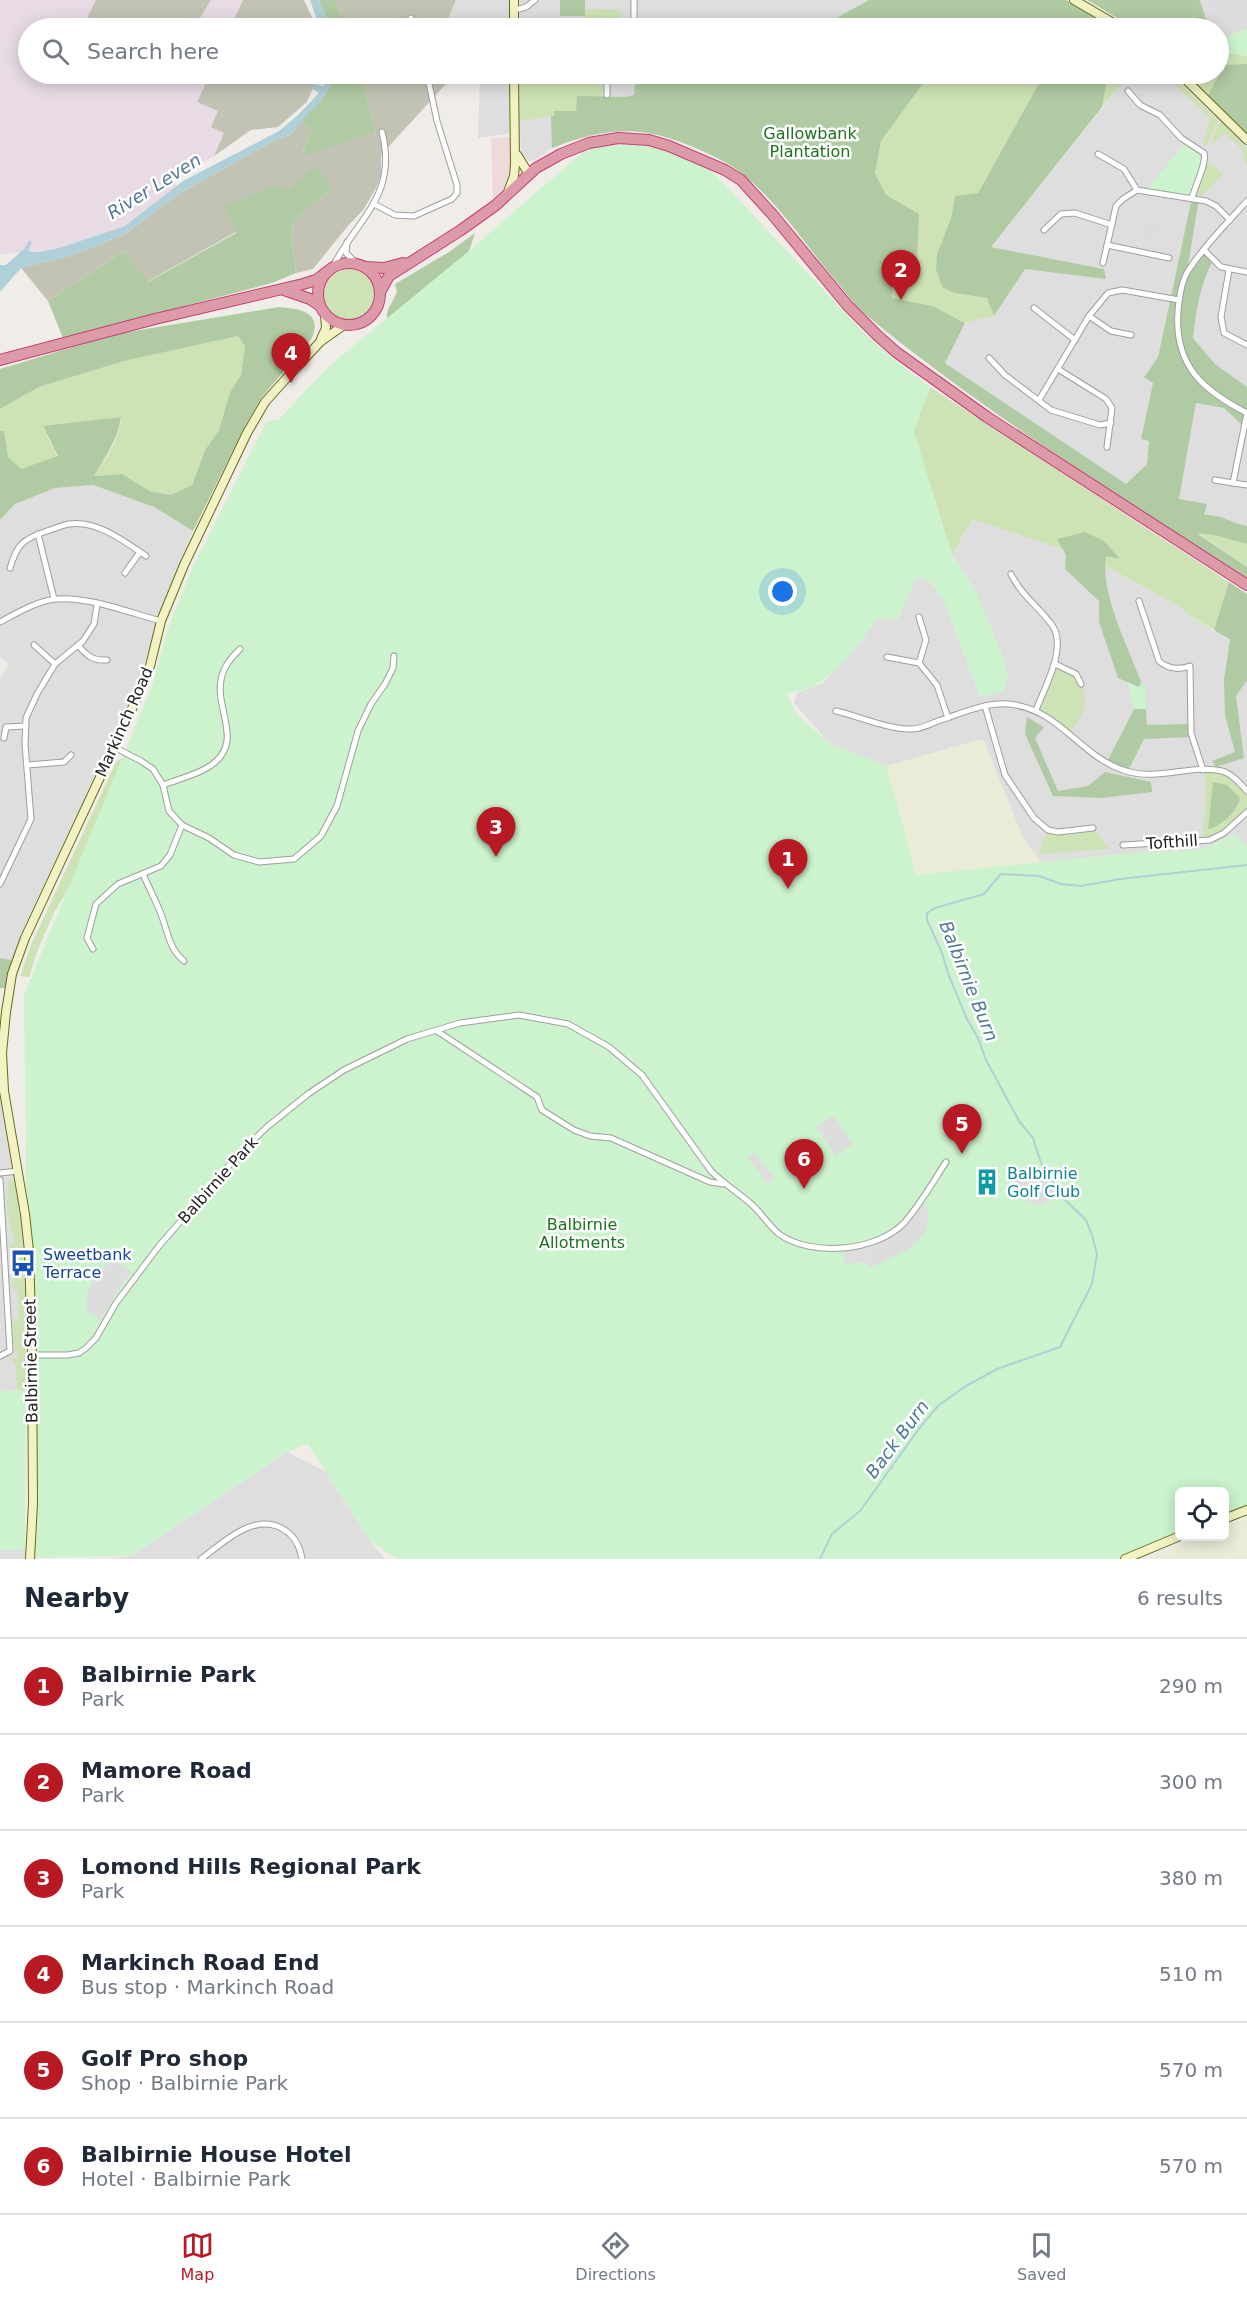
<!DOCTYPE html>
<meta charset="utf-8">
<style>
body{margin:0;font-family:"DejaVu Sans",sans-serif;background:#f6f6f7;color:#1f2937}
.controls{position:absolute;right:18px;bottom:18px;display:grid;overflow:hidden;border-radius:9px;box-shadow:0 3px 15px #0003}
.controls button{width:54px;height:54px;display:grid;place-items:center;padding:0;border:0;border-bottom:2px solid #e0e1e3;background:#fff;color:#1f2937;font:30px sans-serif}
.you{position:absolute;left:783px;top:592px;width:21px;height:21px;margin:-15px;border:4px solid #fff;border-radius:50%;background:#1a73e8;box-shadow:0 0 0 9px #1a73e833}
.badge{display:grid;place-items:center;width:39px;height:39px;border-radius:50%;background:#b71a22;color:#fff;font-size:20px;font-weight:700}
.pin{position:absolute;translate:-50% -50px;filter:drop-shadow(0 2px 3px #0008)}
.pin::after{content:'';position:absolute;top:32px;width:21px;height:18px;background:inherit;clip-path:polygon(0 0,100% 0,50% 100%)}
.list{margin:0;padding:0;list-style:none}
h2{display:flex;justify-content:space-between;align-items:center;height:78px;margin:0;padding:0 24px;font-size:26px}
h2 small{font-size:20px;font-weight:400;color:#747a83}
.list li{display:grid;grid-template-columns:39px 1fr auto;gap:18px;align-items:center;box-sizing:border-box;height:96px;padding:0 24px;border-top:2px solid #e0e1e3}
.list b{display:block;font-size:22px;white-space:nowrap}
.list p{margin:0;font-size:20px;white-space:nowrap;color:#747a83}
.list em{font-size:20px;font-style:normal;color:#747a83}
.icon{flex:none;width:33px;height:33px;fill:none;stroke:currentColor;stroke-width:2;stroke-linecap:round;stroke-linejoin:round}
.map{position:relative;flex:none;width:1247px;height:1559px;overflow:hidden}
.search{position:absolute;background:#fff;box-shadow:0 3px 15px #0003;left:18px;right:18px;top:18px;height:66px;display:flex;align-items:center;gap:15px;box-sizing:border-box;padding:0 21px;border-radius:33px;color:#747a83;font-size:22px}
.sheet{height:654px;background:#fff}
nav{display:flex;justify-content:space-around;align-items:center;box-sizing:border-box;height:84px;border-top:2px solid #e0e1e3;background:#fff;font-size:16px;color:#747a83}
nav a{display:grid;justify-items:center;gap:3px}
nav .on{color:#b71a22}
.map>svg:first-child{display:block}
.residential{fill:#dfdede}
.commercial{fill:#eedadb}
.industrial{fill:#e8dbe6}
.construction{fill:#c3c3b5}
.farmland{fill:#ebecd7}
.grass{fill:#cee3b5}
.forest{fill:#b0caa3}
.park{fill:#ccf3cd}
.parking{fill:#ddd}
.water{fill:#afd0d8}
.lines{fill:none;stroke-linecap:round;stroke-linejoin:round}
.stream{stroke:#afd0d8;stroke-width:2}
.street-casing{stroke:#9e9e9e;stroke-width:7}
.secondary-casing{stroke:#676c14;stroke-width:10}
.highway-casing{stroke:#c53e73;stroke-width:12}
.street{stroke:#fff;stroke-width:5}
.secondary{stroke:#f2f2c4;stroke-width:8}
.highway{stroke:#dd9baa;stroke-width:10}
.labels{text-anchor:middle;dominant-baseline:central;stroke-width:5;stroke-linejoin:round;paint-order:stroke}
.park-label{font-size:16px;fill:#1a731d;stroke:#fff}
.street-label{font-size:16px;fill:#212121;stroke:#fff}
.culture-label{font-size:16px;fill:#0d838f;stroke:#fff;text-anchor:start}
.transit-label{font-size:16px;fill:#164399;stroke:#fff;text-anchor:start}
.water-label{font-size:18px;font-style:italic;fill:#517896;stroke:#fff}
</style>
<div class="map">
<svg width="1247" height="1559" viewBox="0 0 1247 1559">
<rect width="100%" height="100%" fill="#f0ede9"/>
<g class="residential">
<path d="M456,0H869L818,28H455V24L448,19Z"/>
<path d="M480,74H741L693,147L655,133L640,131L610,132L567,142L552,148L536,160L530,161L524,159L521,154L520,132L478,138Z"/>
<path d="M1129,74H1176L1247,141V387L1215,364L1193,338L1196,308L1205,276L1213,260L1170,299L1158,357L1144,376L1153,383L1141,438L1149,440L1147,464L1126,484L945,363L965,323L994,316L1025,269H1104L991,247Z"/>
<path d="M1196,403L1224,408L1244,427L1247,428V526L1236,524L1212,514L1204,515L1179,499Z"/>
<path d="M93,485L154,507L193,531L161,609L141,677L120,724L28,919L12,960L0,958V678L9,664L0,657V520L15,504L55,488Z"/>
<path d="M972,519L1095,560L1182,608L1186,613L1247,652V846L1041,862L1023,838L983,739L887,766L830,744L794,703L797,693L823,683L846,659L878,618L898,619L916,576L930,581L945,603L980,697L975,589L952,555Z"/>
<path d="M0,1083L14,1167L25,1251L26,1390L0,1391Z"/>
<path d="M287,1452L325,1471L371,1542L385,1559H110L131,1556Z"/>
<path d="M25,1549L30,1559H0V1550Z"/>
</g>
<path class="commercial" d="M510,137V175L503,189L493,199L491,138Z"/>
<g class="industrial">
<path d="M0,0H96L88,16L90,28H28V74H210L197,102L218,111L224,133L214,156L174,180L177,186L125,226L59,248L0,255Z"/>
<path d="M211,0H243L230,28H187L193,26L200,18Z"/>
</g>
<g class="construction">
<path d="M96,0H211L200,18L193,26L187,28H90L88,16Z"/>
<path d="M243,0H304L317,28H230Z"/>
<path d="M335,0H456L448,19L455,24V28H347Z"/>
<path d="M210,74H319L307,102L278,127L251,130L214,156L224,133L211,127L218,111L197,102Z"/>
<path d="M361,74H455L381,155V174L377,186L364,209L347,227L313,269L296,273L292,240L293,221L332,189L289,190L226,206L236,232L147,282L124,251L48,301L21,268L73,255L125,234L180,193L277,139L292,134L301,120L311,130L302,155L376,132Z"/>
</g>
<g class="farmland">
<path d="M983,739L1023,838L1041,862L916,876L887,766Z"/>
<path d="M1247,1518V1559H1146L1201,1537L1224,1536L1225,1527Z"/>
</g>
<g class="grass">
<path d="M585,9L620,10V28H585Z"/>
<path d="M1219,39L1222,52L1247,56V64L1224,65L1208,95L1188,81L1192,77L1189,74H1218Z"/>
<path d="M518,74H603L602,97L577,96L576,111H554V116L519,121Z"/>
<path d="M930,74H1044L978,193L955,197L951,218L937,254L954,293L987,298L994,316L965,323L933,306L892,298V282L917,257L875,173L881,141Z"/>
<path d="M1108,74H1129L1102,107Z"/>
<path d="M1164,74H1170L1218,120L1206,147L1203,145L1210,118Z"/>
<path d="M1221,122L1247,149V166L1242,149L1224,133L1212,144H1211L1217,126Z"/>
<path d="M1205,158L1223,175L1199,199L1192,198Z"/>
<circle cx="350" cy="295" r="26"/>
<path d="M238,336L245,346L241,375L230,392L219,430L205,450L192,485L171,495L150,491L122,474L94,476C106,457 120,440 121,417L43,427L58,457L21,469L7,457L4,432L0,431V409L39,387L124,361Z"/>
<path d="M930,387L1229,582L1214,630L1186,613L1182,608L1095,560L972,519L952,555L913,431Z"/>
<path d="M1198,533C1214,532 1231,541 1247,544V567Z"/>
<path d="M1055,664L1076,674C1091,702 1086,710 1069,735L1038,711Z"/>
<path d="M123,758L83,865L55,911L38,949L29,977L20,976L31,945L116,762Z"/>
<path d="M1203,770L1223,771L1247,791V812L1224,833L1203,840C1203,814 1209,797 1203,770Z"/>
<path d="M1093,828L1109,849L1038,854L1048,830Z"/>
<path d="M16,1180L25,1266L26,1390L17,1391L16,1366L11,1358H18V1351H14L12,1321H19L18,1289H13L10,1244H15L7,1213L8,1181Z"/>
</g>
<g class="forest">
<path d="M319,0H335L347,28H330Z"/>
<rect x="560" y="0" width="25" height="16"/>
<path d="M869,0H1066L1117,28H818Z"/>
<path d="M1087,0H1200L1209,28H1134Z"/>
<path d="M1247,64V134L1208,95L1224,65Z"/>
<path d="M333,74H361L376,132L302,156L311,130L301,120C316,106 330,95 333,74Z"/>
<path d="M636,74H930L881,141L875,173L886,195L919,214L917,258L892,282V298L933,306L965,323L945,363L1126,484L1147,464L1149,441L1141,439L1153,383L1144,377L1158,357L1192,198L1199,199L1187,272L1204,250L1213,260C1200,285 1196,310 1193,338L1215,364L1247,387V428L1244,427L1224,408L1196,403L1179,499L1207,504L1204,515C1219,513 1233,524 1247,526V544C1232,541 1213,532 1198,534L1247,567V579C1119,496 984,412 866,315C857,308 849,297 842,288C807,249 768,184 721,160C658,128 619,121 552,148L551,116H554V111H576L577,96L625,97L634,95Z"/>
<path d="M1044,74H1108L1102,107L991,247L1104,269L1106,279L1025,269L994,316L987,298L954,293L942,287L936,269L937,254L951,218L955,196L978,193Z"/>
<path d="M317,165L332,189L293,221L292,240L296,273L272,283L63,338L48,301L124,251L148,282L236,233L225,206L274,186L289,190Z"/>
<path d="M475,233L469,251L387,319V312L397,292L395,284L449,252Z"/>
<path d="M279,307C299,309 323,311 312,338L262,397L246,424L193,531L154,507L93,485L55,488L15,504L0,520V431H4L8,457L21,469L58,456L43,426L121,417C118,440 106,455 94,476L122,474L150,491L171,495L192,485L205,450L219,430L230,392L241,375L245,346L238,336L124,361L39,387L0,409V369L116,334Z"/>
<path d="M1085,532L1104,541L1120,559L1106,556C1100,594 1128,646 1141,682L1139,687L1118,678L1099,622V601L1065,569L1066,555L1057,539Z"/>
<path d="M1229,582L1247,594V680L1236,696L1244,758L1216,767L1212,761L1235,752L1225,715L1224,679L1230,640L1214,630Z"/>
<path d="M1134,709H1146L1147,725L1191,724L1192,737L1144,739L1128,771L1107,762Z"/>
<path d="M1027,717L1044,727L1035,738L1058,791L1088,786L1105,772L1151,782L1152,792L1101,798L1053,796L1025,734Z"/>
<path d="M1213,782L1227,785L1240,798C1238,810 1221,827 1208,829Z"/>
<path d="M0,958L12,960L5,988H0Z"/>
</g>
<g class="park">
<path d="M1247,29V56L1222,52L1219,39Z"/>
<path d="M1186,142L1204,153L1192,198L1146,191Z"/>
<path d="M613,144L653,146L709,168L864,333L894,360L930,387L914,431L952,555L975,589L1002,654L1008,677L1003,692L980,697L945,603L930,581L917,576L898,619L878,618C853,650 830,691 786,693L797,714L830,744L887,766L916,875L1119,854L1201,850L1234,834L1247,846V1510L1225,1519L1224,1492H1180L1179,1536L1121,1559H398L371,1542L308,1444L287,1452L131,1556L30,1558L24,995L152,686L168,629L191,571L266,422L279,419L329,366L469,251L584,151Z"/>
<path d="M1128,683L1139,687L1146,685V709H1134Z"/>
<path d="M26,1390L25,1549L0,1550V1391Z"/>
</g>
<g class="parking">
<path d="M1200,0H1247V29L1219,39L1218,28H1209Z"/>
<path d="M1143,222L1160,226L1156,242L1140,239Z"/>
<path d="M833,1115L853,1144L836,1156L816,1127Z"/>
<path d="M754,1152L775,1179L768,1184L747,1157Z"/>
<path d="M1035,1163L1056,1194L1040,1206L1026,1201L1010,1187L1013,1175Z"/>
<path d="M924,1204L929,1213L924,1234L910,1249L871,1267L866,1262L844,1264L843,1252L868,1249L905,1227Z"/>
<path d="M112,1259L131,1271L100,1320L87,1311V1292L94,1279Z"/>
</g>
<g class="water">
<path d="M310,0H319L330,28H320Z"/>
<path d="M326,74H333C329,102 306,111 292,134L277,139L180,193L125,234L73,255L21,268L0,292V265H6L25,248L29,241H32L28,251L37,252L59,248L125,226L183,181L279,131L297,116L319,93L313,89L315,84L324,86Z"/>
</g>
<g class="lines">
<path class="stream" d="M820,1559L832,1534L860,1511L921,1426L939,1405L966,1386L997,1369L1060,1347L1092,1284L1097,1254L1092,1235L1086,1220L1062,1197L1041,1163L1033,1138L1019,1121L986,1060L978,1038L967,1019L949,976L942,953L927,920V913L935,908L984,894L1001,874L1039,876L1061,884L1081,886L1120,879L1247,865"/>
<g class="street-casing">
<g id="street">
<path d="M519,9L526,7L535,0"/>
<path d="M411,18L414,28"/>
<path d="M634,28V0"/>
<path d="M1128,91L1140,105L1160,115L1181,138L1204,153C1207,163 1195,186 1192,198"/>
<path d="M607,95V74"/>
<path d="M1098,154L1124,169L1137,190"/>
<path d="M1247,201C1227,223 1204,246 1188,271C1181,282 1179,299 1178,311C1174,365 1202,390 1247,413"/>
<path d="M374,204L395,215L414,216L452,199L457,193V185L437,121L427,74"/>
<path d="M1044,230L1061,214L1075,213L1112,225"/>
<path d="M347,242L346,253L357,264"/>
<path d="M1107,245L1169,258"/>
<path d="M1204,250L1221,267L1247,272"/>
<path d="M1103,263L1116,206L1123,199L1137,190L1206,201L1216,206L1230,220"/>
<path d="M332,268C358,217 398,196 382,132"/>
<path d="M1229,270L1221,317L1224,333L1247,345"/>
<path d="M1034,308L1075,340"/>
<path d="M1089,316L1111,331L1131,335"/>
<path d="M989,358L1005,375L1051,410L1100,425L1111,423"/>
<path d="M1058,369L1106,399L1112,408L1107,447"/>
<path d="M1039,400L1089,316L1108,293L1122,290L1179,300"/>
<path d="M1247,413L1233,483L1247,485"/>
<path d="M1215,480L1233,483"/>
<path d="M38,534L54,599"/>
<path d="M10,568C17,544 23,539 47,531C54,529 62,525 69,524C97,520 124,541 146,556"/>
<path d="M125,573L140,552"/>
<path d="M1011,574C1021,595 1039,607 1052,625C1068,647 1044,689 1036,710"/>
<path d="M1139,601L1159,661C1168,669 1179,670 1190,666L1191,733L1203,770"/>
<path d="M919,617L926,640L919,663"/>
<path d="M0,622C17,613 37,601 56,599C88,596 130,613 161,621"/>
<path d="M34,645L55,664"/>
<path d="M78,645C87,656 93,661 107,660"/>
<path d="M887,657L919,663L937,685L948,718"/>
<path d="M1055,664L1076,674L1081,684"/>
<path d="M985,706L1005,775L1034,818L1048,830L1058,832L1093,828"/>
<path d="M836,711C858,716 890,730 912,729C921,729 930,724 938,721C960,714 985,702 1009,704C1062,710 1078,756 1126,771C1158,781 1191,764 1222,771C1231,773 1241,784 1247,791"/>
<path d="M4,738L6,727L26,726"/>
<path d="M114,747L141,761L153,769L163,785L169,811L182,825L209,838L234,855L259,862L294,859L321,836L337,806L358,731L371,704L385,684L393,668L394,656"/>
<path d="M28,765L64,762L71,755"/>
<path d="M163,785C178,779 197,775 210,766C245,743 215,710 221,680C223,667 231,658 240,649"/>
<path d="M1123,845L1210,840L1224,833L1247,812"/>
<path d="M143,874C149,888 156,901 161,914C168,932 169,949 184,961"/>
<path d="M0,884L31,819L25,744L26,718L37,694L55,664L83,641L94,624L97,605"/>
<path d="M93,949L87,938L96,904L118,884L161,866L170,855L182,825"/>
<path d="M437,1031L537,1097L542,1110L574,1130L590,1136L611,1138L710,1182L723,1184"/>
<path d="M0,1173L18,1171"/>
<path d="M0,1180L10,1351L0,1356"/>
<path d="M32,1355H68L79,1353L86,1348L96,1338L116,1303L159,1246L240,1153L267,1127L308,1094L344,1070L407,1039L460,1023L519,1015L568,1024L609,1047L642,1075L711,1171C723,1183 737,1192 750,1203C761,1212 768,1225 779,1234C811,1257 876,1252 904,1223C920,1205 933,1182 946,1162"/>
<path d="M201,1559C223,1543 253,1512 283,1529C295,1536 300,1546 302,1559"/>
</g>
</g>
<g class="secondary-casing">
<g id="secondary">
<path d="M514,0V28"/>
<path d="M1074,0L1122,28"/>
<path d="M1180,74L1247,140"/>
<path d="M517,155L529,174"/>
<path d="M508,192L514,176L515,164L514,74"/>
<path d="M321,339L326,328L325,315"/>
<path d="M1224,1519L1247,1510"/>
<path d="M30,1559L33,1503L32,1355L29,1251L25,1214L4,1091L2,1053L6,1012L12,974L25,938L137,698L150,666L161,621L184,565L247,433L265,402L283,382L320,342L344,325"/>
<path d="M1125,1559L1180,1536"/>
</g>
</g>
<g class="highway-casing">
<g id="highway">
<circle cx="349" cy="294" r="31"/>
<path d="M366,267L384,268L403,263"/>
<path d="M284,290L310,299L319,305"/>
<path d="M380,292L389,276L461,230L496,205L536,168L561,154L589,143L618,138L649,140L669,146L725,170L741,180L772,214L848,306L877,335L896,352L987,417L1247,585"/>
<path d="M0,360L155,319L303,284L316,280L328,271"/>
</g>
</g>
<use href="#street" class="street"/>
<use href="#secondary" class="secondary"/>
<use href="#highway" class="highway"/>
</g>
<defs>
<g id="building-bare" transform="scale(2.07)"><path d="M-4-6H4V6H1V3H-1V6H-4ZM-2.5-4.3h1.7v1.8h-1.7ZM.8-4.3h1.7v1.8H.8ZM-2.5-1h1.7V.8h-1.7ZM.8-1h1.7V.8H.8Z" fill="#0f9aa8" stroke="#fff" stroke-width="2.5" paint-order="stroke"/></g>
<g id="bus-bare" transform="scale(2.07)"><path d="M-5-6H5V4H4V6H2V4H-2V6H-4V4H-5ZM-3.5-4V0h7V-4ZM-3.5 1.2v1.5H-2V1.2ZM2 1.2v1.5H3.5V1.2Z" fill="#1a4fb4" stroke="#fff" stroke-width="2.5" paint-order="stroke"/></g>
</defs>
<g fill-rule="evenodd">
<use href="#building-bare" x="987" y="1182"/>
<use href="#bus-bare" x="23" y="1263"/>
</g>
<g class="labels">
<g class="park-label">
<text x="810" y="133">Gallowbank<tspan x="810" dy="18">Plantation</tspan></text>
<text x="582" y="1224">Balbirnie<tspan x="582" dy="18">Allotments</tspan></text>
</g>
<g class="street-label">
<text transform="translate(124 722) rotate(-66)">Markinch Road</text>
<text transform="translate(1172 842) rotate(-4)">Tofthill</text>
<text transform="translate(218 1180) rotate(-48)">Balbirnie Park</text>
<text transform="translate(31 1361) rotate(-91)">Balbirnie Street</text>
</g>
<g class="culture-label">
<text x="1007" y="1173">Balbirnie<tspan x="1007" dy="18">Golf Club</tspan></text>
</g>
<g class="transit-label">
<text x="43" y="1254">Sweetbank<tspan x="43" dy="18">Terrace</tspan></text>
</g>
<g class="water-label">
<text transform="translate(154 186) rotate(-32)">River Leven</text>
<text transform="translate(969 981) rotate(68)">Balbirnie Burn</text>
<text transform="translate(897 1439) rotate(-53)">Back Burn</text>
</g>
</g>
</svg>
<div class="controls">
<button><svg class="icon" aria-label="locate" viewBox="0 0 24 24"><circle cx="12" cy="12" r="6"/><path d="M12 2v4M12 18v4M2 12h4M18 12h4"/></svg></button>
</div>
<div class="you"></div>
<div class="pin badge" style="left:788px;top:889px">1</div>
<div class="pin badge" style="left:901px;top:300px">2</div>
<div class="pin badge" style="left:496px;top:857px">3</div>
<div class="pin badge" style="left:291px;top:383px">4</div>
<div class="pin badge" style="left:962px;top:1154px">5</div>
<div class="pin badge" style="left:804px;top:1189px">6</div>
<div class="search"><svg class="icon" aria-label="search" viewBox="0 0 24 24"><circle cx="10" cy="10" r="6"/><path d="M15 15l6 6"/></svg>Search here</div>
</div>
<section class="sheet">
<h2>Nearby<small>6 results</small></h2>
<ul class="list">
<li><span class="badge">1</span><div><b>Balbirnie Park</b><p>Park</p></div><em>290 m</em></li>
<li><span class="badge">2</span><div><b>Mamore Road</b><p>Park</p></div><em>300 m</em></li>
<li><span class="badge">3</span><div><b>Lomond Hills Regional Park</b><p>Park</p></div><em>380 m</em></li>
<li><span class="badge">4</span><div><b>Markinch Road End</b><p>Bus stop · Markinch Road</p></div><em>510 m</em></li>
<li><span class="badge">5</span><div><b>Golf Pro shop</b><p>Shop · Balbirnie Park</p></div><em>570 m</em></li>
<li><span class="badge">6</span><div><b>Balbirnie House Hotel</b><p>Hotel · Balbirnie Park</p></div><em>570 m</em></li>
</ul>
</section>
<nav>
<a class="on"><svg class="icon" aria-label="map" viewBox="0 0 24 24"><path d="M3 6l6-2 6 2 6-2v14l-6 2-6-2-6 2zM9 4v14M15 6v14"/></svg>Map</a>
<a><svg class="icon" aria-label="directions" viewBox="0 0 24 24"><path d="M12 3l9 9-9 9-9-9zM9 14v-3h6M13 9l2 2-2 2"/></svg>Directions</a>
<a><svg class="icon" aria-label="saved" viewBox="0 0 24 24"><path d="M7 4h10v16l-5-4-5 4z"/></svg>Saved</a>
</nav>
